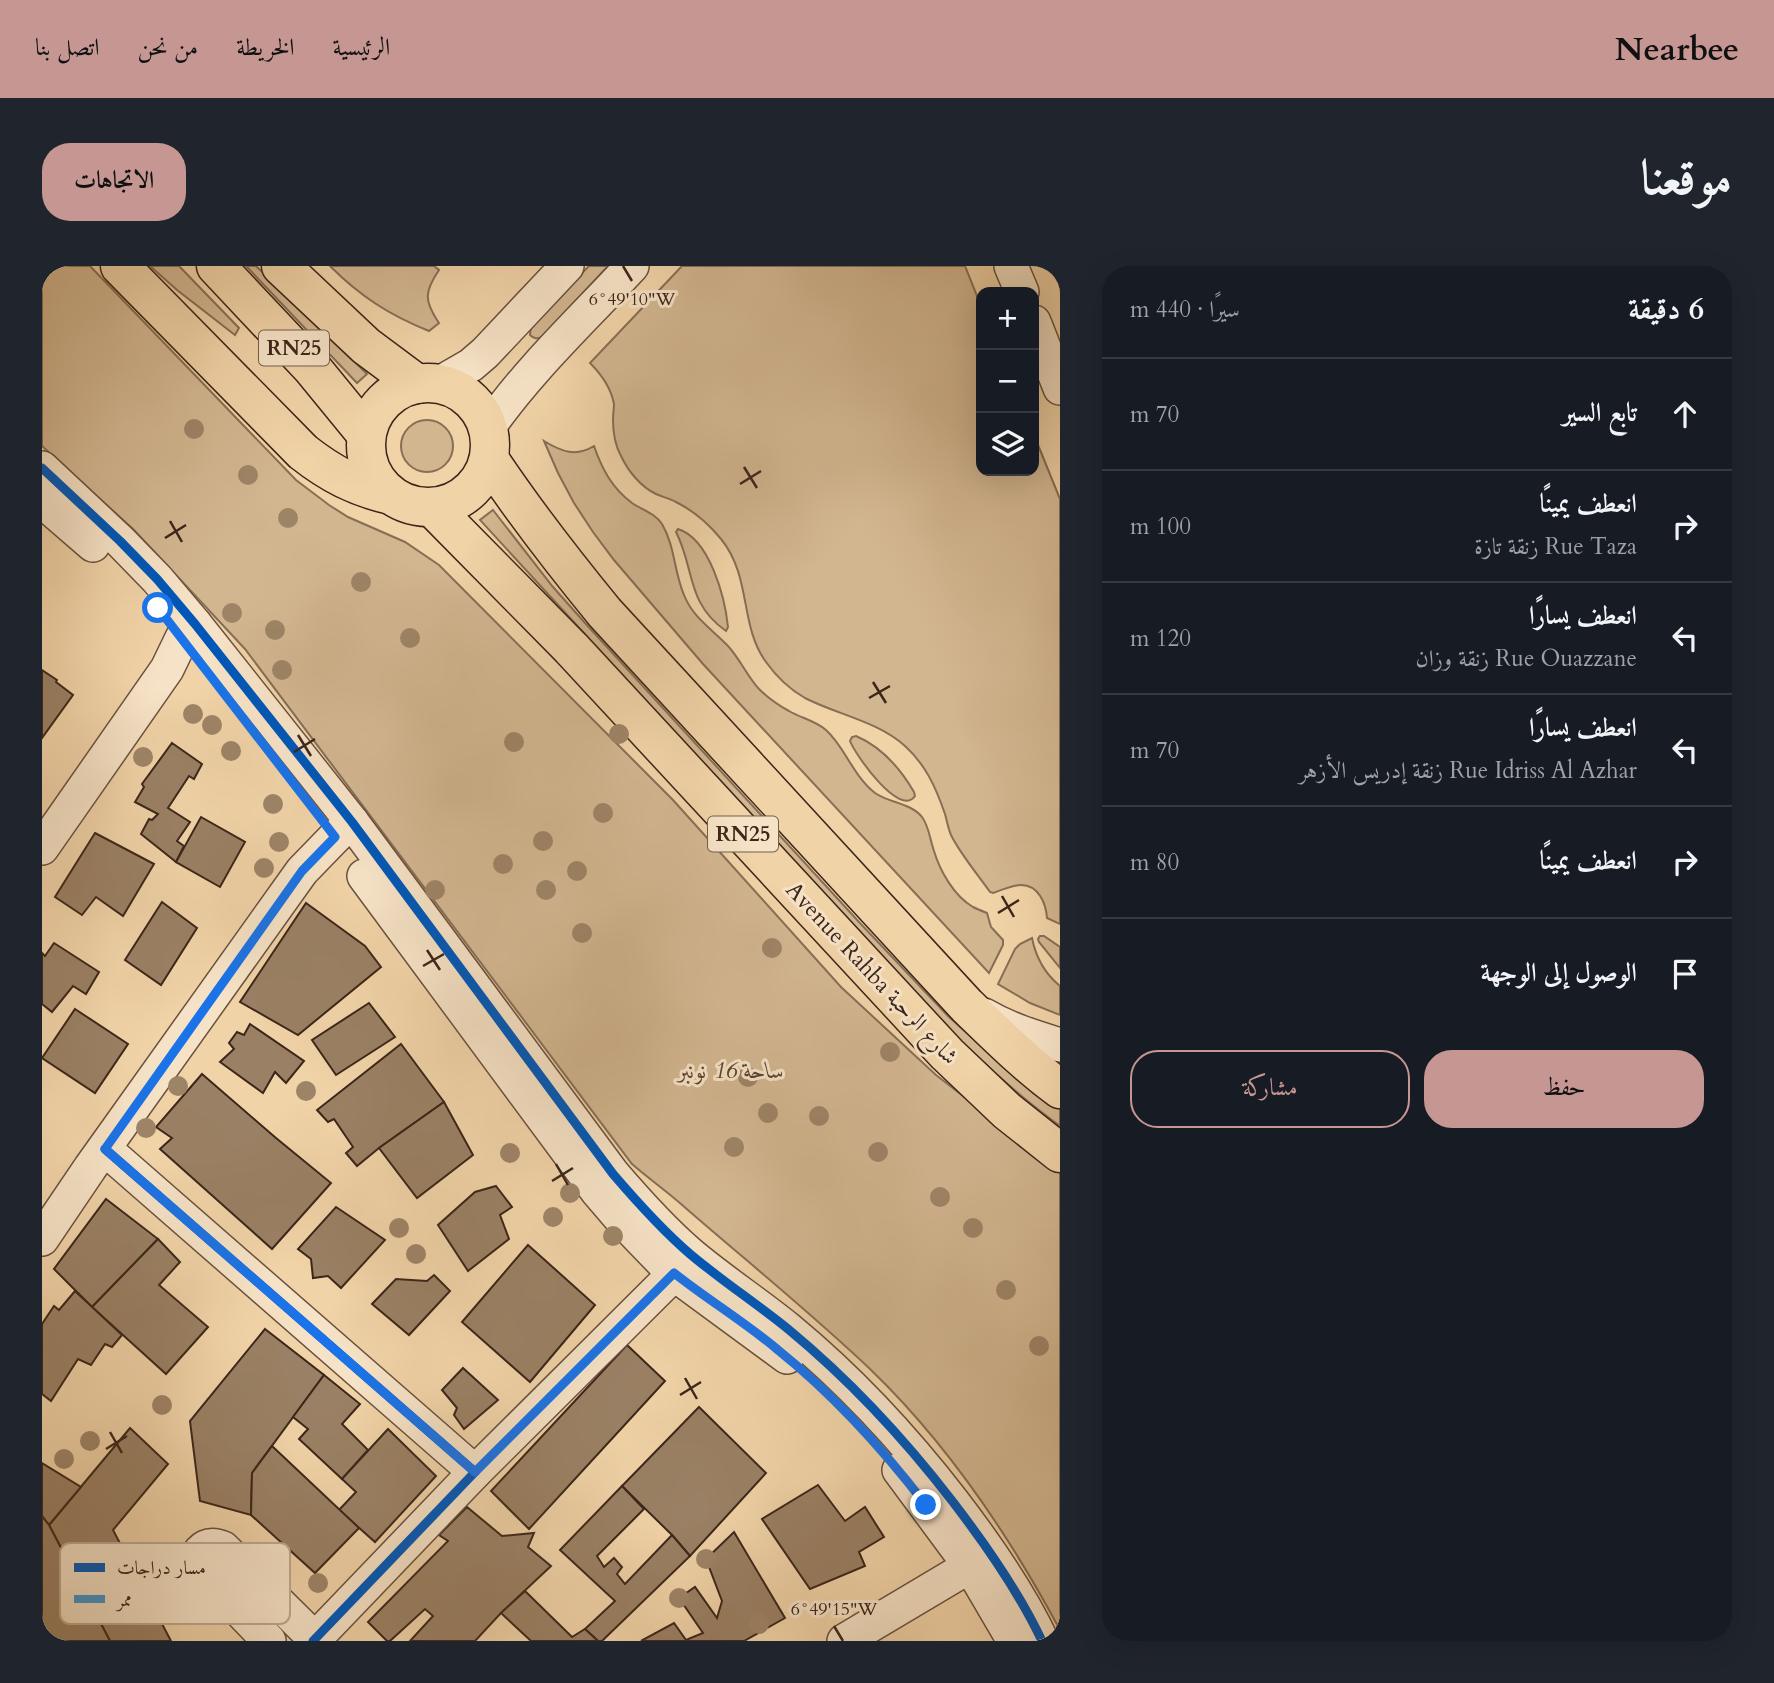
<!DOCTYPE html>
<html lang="ar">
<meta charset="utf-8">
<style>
body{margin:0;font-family:Cardo,Amiri,serif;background:#20242c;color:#f1f3f6;direction:rtl}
.controls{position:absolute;right:21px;top:21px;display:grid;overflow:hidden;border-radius:14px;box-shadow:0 7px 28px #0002}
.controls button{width:63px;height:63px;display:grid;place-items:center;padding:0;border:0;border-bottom:2px solid #363941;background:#171b24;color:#f1f3f6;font:35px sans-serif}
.stop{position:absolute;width:21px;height:21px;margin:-16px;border:5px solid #1a73e8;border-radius:50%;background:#fff}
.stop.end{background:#1a73e8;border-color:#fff;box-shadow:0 2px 7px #0008}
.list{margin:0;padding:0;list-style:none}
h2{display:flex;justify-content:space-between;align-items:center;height:91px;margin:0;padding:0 28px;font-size:30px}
h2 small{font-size:23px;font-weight:400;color:#9ea1a6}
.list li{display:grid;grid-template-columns:46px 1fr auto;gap:21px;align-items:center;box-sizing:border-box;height:112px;padding:0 28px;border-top:2px solid #363941}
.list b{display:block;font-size:26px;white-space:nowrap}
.list p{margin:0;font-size:23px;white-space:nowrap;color:#9ea1a6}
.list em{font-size:23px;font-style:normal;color:#9ea1a6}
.actions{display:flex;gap:14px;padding:21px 28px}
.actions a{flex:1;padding:16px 0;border:2px solid #c59692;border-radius:28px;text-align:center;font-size:24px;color:#c59692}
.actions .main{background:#c59692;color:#111}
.icon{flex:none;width:38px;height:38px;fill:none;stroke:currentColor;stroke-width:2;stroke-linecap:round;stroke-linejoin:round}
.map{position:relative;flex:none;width:1018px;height:1375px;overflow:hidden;direction:ltr;border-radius:28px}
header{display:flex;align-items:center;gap:42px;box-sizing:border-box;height:98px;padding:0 35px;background:#c59692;color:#111}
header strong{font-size:33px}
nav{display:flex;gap:38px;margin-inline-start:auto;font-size:24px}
.intro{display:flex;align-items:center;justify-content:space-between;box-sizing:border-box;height:168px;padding:0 42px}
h1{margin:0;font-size:49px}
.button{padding:18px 32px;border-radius:28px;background:#c59692;color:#111;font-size:24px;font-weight:700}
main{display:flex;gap:42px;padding:0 42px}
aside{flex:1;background:#171b24;border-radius:28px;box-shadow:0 7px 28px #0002}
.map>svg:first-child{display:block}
.green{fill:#d2b690;stroke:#876e55;stroke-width:2}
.building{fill:#9a8064;stroke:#3c261a;stroke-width:2}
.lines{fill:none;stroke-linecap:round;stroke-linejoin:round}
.minor-casing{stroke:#69513e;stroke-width:36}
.highway-casing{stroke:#3c261a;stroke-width:41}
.minor{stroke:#f6e2c6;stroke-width:33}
.highway{stroke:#f1d3a8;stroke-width:38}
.quiet{stroke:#3f95d4;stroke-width:7;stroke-dasharray:14 7;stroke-linecap:butt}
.cycleway-casing{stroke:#f6e2c6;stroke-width:13}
.cycleway{stroke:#0057b8;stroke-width:9}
.tree{fill:#9e8467}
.route{stroke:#1a73e8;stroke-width:9}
.ticks{fill:none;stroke:#3c261a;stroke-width:2.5}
.labels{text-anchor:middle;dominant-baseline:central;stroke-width:6;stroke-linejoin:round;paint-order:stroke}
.shield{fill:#f6e2c6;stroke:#745e4e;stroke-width:2}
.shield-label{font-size:21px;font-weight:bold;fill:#3c261a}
.street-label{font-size:23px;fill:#3c261a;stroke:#f6e2c6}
.park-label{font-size:23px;font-style:italic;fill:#5a4332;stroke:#f6e2c6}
.key{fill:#f6e2c6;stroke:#beaa92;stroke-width:2}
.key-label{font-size:19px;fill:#3c261a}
.ticks-label{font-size:18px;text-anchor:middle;fill:#3c261a;stroke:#f6e2c6;stroke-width:6;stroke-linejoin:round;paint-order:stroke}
</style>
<header>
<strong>Nearbee</strong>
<nav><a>الرئيسية</a><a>الخريطة</a><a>من نحن</a><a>اتصل بنا</a></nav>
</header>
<div class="intro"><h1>موقعنا</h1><a class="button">الاتجاهات</a></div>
<main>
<aside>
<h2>6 دقيقة<small>سيرًا · 440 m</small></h2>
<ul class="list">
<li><svg class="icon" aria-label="ahead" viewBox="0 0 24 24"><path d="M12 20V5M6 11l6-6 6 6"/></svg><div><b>تابع السير</b></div><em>70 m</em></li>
<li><svg class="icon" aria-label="right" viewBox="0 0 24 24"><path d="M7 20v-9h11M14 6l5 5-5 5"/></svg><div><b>انعطف يمينًا</b><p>Rue Taza زنقة تازة</p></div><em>100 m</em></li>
<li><svg class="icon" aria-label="left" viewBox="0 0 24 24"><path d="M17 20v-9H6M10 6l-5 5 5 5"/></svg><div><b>انعطف يسارًا</b><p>Rue Ouazzane زنقة وزان</p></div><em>120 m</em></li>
<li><svg class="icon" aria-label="left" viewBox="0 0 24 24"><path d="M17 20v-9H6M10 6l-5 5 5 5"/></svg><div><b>انعطف يسارًا</b><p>Rue Idriss Al Azhar زنقة إدريس الأزهر</p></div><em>70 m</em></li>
<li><svg class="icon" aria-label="right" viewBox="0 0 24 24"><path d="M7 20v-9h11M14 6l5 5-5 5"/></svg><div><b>انعطف يمينًا</b></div><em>80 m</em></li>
<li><svg class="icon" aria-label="arrive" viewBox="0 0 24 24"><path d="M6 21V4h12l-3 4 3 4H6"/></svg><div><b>الوصول إلى الوجهة</b></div></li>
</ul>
<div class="actions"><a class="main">حفظ</a><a>مشاركة</a></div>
</aside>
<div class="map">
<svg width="1018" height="1375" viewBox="0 0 1018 1375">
<rect width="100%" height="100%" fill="#f1d3a8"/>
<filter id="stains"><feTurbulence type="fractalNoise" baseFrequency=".00286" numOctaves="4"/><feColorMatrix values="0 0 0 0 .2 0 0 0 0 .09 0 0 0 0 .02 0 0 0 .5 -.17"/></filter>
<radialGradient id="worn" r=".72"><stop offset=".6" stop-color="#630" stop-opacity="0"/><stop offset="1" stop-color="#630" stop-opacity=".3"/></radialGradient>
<g class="green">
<path d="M0,0H48L254,214L287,239L306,251L363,276L397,299L631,534L799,721L894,809L1018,905V1364C967,1269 906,1178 828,1103C767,1045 702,993 639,938C623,924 606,912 590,898L203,383L92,264L0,180Z"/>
<path d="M108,0H137L197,62L193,69L135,24Z"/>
<path d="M204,0H214L325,108L315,117Z"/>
<path d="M288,0H392L397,4C382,26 382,35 397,57L387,65C347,49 318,30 288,0Z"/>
<path d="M547,0H566L500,71C495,73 492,73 488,69L489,60Z"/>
<path d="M640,0H923L939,40V205H992V169L1018,233V658L1005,652C1004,638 997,619 979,619C971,619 959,624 951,627L948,626C936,609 917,586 909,569C906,562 905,555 903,548C894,522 884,499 863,480C835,455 796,449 763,432C747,423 734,410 724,396C697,359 710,311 679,273C666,257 652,245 634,236C628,233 621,231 614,228C599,221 586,205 579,190C573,179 571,166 571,154C571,148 572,143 572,138C569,122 559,108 548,97Z"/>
<circle cx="385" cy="180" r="26"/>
<path d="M502,175C520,186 534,191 552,180C560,203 570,222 590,237C600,244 613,247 620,258C633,280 632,306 642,329C651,352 670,363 686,380C698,393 705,410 717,423C726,432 736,439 747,445C759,452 774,455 784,464C803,481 811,510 833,527C847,537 869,537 880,551C887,560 888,574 892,585C898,605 912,630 931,641C935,643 940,645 945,647L949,661L961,674V679L947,707L661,398L572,294L551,266L532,237L516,207Z"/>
<path d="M451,244L511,321L543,357L817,656L906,750L937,778L1018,840V860C979,832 945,800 910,767L438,254Z"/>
<path d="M636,263C668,273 683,332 686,361L684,365C644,337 653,303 634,266Z"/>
<path d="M814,470C840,481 858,502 872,526L873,530C858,552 814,490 808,475L810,471Z"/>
<path d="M998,670H1002L1018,681V702L997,676L996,673Z"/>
<path d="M990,672C994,692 1002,707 1018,720V749L988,737L956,718L973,683L978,678Z"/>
</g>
<g class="building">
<path d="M0,404L15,414L14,416L31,429L0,472Z"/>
<path d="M130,477L160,498L152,513L147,510L126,542L148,556L135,575L142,580L134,596L99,568L107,553L110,554L116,548L93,536L102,521L100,518Z"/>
<path d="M159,551L203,576L178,621L134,596Z"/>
<path d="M53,567L112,598L81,650L54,631L40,649L13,631Z"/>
<path d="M120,636L155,662L119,719L83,694Z"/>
<path d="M264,637L323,680L339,701L256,769L198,736Z"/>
<path d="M12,677L57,706L44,728L31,720L10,746L0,738V687L3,690Z"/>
<path d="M327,737L353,771L294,809L270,774Z"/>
<path d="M33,743L86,778L53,827L0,792Z"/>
<path d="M208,758L262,795L244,817L233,806L221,827L178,796L192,783L187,777L195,766L202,769Z"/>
<path d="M359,778L402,836L337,882L315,900L304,887L311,881L292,853L286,856L275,844Z"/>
<path d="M160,808L234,872L289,917L230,983L118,883L130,872L114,861Z"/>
<path d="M402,836L431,889L375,932L337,882Z"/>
<path d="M454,920L470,941L458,949L467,973L426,1005L396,959L433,926Z"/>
<path d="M64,933L116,973L50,1041L12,1003Z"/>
<path d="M294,941L343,974L299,1022L286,1010L271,1012L269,993L256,983Z"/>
<path d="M116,973L138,996L117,1019L166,1061L124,1108L50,1041Z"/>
<path d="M486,979L553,1039L488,1116L420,1056Z"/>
<path d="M392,1009L408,1025L367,1069L330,1038L354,1013L385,1015Z"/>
<path d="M33,1025L80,1069L70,1081L63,1078L49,1099L36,1093L9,1135L0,1128V1058L12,1040L17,1044Z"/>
<path d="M223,1063L282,1109L210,1207L209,1249L158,1235L148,1155Z"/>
<path d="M585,1079L623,1115L487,1263L449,1225Z"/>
<path d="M421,1102L456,1134L422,1163L412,1149L415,1142L400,1124Z"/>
<path d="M282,1109L318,1138L300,1158L326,1184L300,1213L257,1173L266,1163L251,1151Z"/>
<path d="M657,1141L724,1207L648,1290L630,1269L580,1220Z"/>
<path d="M88,1162L126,1198L71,1264L129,1375H68L7,1259Z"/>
<path d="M346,1163L394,1210L333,1276L297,1244L314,1226L300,1213Z"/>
<path d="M230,1180L317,1262L273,1307L209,1249L210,1207Z"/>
<path d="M0,1197L39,1221L7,1259L0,1250Z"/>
<path d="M776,1219L803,1255L823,1241L842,1271L817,1286L823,1300L768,1323L720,1253Z"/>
<path d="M580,1220L602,1243L555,1290L562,1301L572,1292L580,1301L575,1308L583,1318L630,1269L648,1290L560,1375H556L543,1363L573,1335L518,1284Z"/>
<path d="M425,1241L460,1270L492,1267L486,1281L509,1300L459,1347L433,1375H368L391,1350L383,1343L348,1375H345L326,1356L406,1275L397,1269Z"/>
<path d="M0,1250L7,1259L68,1375H0Z"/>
<path d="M692,1266L743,1352L702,1375H599L632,1357L644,1374L661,1367L637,1332L653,1321L675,1352L680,1335L664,1293Z"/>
<path d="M483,1325L530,1371L543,1363L556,1375H489L459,1347Z"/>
</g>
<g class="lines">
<g class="minor-casing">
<g id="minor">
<path d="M969,0L980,26"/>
<path d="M992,56L1018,122"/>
<path d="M396,118L429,99L443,87L525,0"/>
<path d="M446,162C487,103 541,53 590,0"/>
<path d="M0,202L78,275L115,313L153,358L310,556L571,908C595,936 620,964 648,988C680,1015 714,1037 746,1063C809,1115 861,1171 911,1236C944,1279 977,1326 1000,1375"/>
<path d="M0,235L51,279"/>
<path d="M0,582L125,403L140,372L153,358"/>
<path d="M322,610L555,925L579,953L632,1008L745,1091"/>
<path d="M942,749C966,763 992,771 1018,779"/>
<path d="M63,883L433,1206"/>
<path d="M0,973L48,902L260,605L293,571L310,556"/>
<path d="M857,1204L928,1300L972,1375"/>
<path d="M227,1375L158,1303L153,1294C159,1281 167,1276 181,1282L273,1373"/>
<path d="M271,1375L433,1206L632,1008"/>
<path d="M802,1375L928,1300"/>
</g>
</g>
<g class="highway-casing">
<g id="highway">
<path d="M78,0L261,186C289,208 314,221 349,229"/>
<path d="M174,0L270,102L324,168"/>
<path d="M239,0L324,80L375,118"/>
<circle cx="386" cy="179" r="62"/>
<path d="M447,193C483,247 522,297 563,347L925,740C955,769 984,798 1018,823"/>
<path d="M391,242L529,382L905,788L965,845L1018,887"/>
</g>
</g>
<use href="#minor" class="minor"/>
<use href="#highway" class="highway"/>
<path class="quiet" d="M433,1206L632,1008"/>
<g class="cycleway-casing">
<g id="cycleway">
<path d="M0,202L78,275L115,313L153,358L310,556L571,908C595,936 620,964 648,988C680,1015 714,1037 746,1063C809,1115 861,1171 911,1236C944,1279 977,1326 1000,1375"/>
<path d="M63,883L433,1206L271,1375"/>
</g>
</g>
<use href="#cycleway" class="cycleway"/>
</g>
<g class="tree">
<circle cx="152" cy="163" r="10"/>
<circle cx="206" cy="209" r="10"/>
<circle cx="246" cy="252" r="10"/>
<circle cx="319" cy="316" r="10"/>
<circle cx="190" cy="347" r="10"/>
<circle cx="233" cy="364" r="10"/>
<circle cx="368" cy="372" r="10"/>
<circle cx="240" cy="404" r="10"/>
<circle cx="151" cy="448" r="10"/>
<circle cx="170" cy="459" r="10"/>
<circle cx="577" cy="468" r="10"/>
<circle cx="472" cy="476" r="10"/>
<circle cx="189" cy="485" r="10"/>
<circle cx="101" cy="491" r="10"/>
<circle cx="231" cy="538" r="10"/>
<circle cx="561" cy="547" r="10"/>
<circle cx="501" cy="575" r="10"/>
<circle cx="237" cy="576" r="10"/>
<circle cx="461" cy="598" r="10"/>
<circle cx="222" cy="602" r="10"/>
<circle cx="535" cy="605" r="10"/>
<circle cx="393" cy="624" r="10"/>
<circle cx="504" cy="624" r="10"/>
<circle cx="540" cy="667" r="10"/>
<circle cx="730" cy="682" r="10"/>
<circle cx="848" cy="786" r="10"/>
<circle cx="706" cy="811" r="10"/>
<circle cx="136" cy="820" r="10"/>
<circle cx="264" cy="825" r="10"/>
<circle cx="726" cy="847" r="10"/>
<circle cx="777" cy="850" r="10"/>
<circle cx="104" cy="862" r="10"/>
<circle cx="692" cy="881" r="10"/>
<circle cx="836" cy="886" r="10"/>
<circle cx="468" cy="887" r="10"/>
<circle cx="528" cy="927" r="10"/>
<circle cx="898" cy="931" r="10"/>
<circle cx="511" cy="951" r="10"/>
<circle cx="357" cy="962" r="10"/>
<circle cx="931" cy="962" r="10"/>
<circle cx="571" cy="970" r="10"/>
<circle cx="374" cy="988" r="10"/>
<circle cx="964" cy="1024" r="10"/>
<circle cx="997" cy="1080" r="10"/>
<circle cx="120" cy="1139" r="10"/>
<circle cx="48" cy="1175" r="10"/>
<circle cx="22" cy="1193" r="10"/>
<circle cx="664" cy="1293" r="10"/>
<circle cx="276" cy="1317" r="10"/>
<circle cx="637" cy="1332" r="10"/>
<circle cx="717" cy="1358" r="10"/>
</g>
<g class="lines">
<path class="route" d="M116,342L293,571L260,605L63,883L433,1206L632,1007C666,1034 703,1056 736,1084C792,1129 840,1182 884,1239"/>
</g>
<path class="ticks" d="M581,0L590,15M702,201L715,222M698,218L719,205M128,255L140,276M123,272L144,259M831,416L844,437M827,432L848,420M256,469L269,490M252,486L273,473M960,630L972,651M956,647L977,634M385,684L398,704M381,700L402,688M514,898L526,919M510,915L531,902M643,1112L655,1133M638,1129L659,1116M68,1166L80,1187M64,1183L85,1170M792,1360L801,1375"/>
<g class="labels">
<g class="shield">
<rect x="217" y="64.5" width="70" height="35" rx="5"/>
<rect x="666" y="550.5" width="70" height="35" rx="5"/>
</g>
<g class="shield-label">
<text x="252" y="82">RN25</text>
<text x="701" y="568">RN25</text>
</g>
<g class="street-label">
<text transform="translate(830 707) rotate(47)">Avenue Rahba شارع الرحبة</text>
</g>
<g class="park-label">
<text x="689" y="804">ساحة 16 نونبر</text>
</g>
</g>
<rect x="18" y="1277" width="230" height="81" rx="10" class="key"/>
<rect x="32" y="1297" width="31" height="9" fill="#0057b8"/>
<rect x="32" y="1329" width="31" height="8" fill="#3f95d4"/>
<g class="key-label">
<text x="75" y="1308">مسار دراجات</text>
<text x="75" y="1340">ممر</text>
</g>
<g class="ticks-label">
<text x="590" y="39">6°49'10"W</text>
<text x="792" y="1349">6°49'15"W</text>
</g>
<rect width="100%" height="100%" filter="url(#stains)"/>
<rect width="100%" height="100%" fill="url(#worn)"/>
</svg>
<div class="controls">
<button>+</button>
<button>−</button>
<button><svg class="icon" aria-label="layers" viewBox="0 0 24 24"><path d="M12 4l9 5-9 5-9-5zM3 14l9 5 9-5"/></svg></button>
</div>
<div class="stop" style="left:116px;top:342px"></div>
<div class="stop end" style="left:884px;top:1239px"></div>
</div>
</main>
